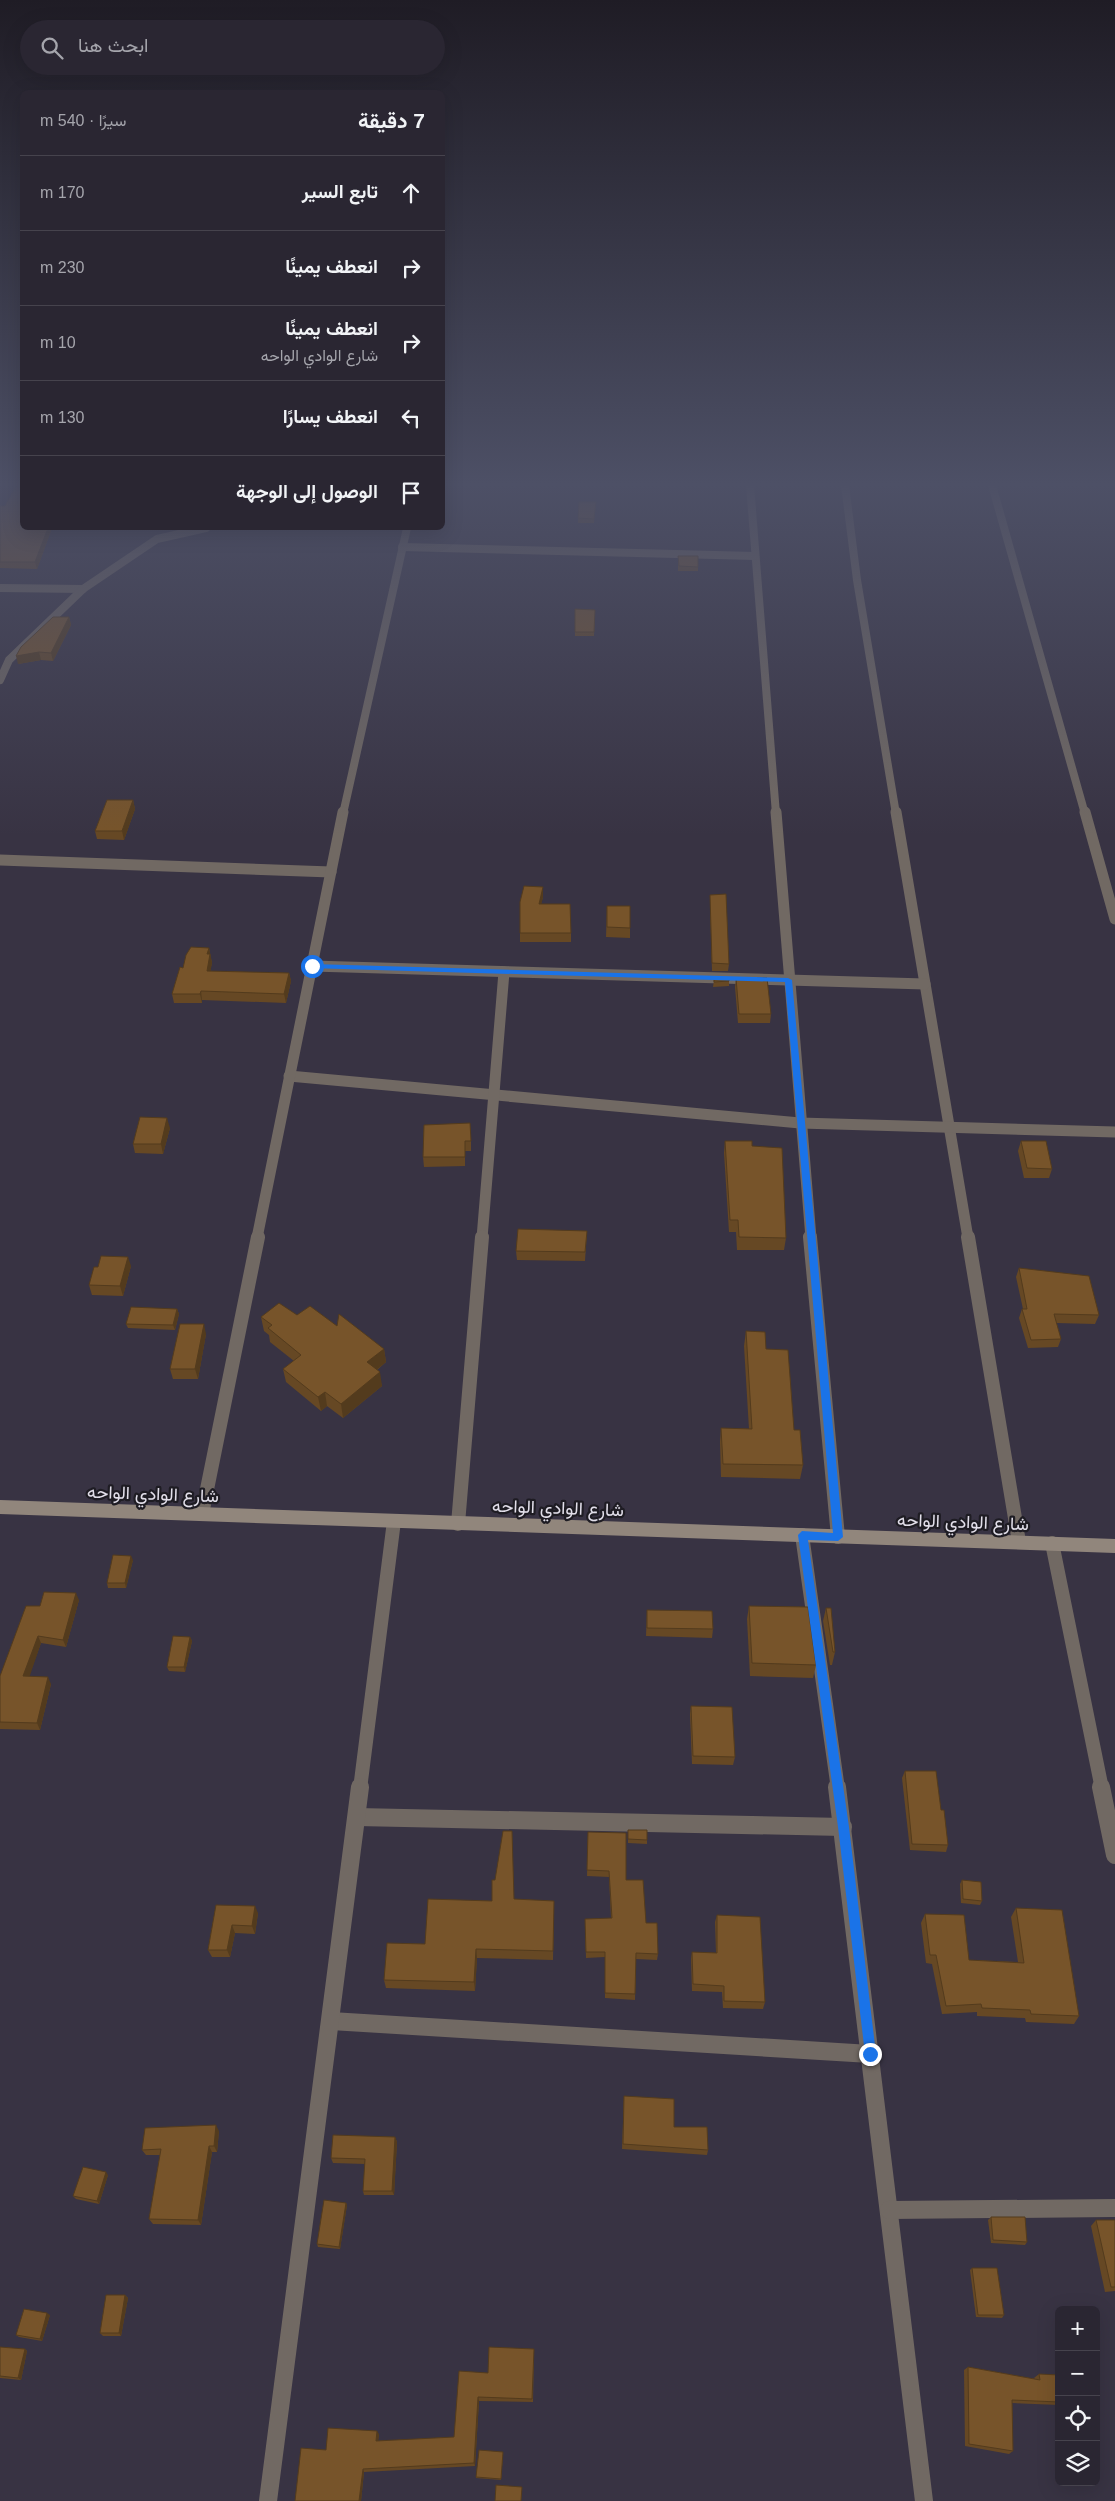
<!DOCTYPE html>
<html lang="ar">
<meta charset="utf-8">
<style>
body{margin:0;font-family:Helvetica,Vazirmatn,sans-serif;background:#36323e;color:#f1f3f6;direction:rtl}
.controls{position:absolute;right:15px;bottom:15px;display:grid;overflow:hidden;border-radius:8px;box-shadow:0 5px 20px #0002}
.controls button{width:45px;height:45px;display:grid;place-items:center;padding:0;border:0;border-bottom:1px solid #46434d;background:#2a2632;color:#f1f3f6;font:25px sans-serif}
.stop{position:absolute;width:15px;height:15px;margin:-11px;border:4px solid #1a73e8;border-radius:50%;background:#fff}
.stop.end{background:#1a73e8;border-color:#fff;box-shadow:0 1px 5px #0008}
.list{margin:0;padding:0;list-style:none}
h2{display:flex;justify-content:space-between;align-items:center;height:65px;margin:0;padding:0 20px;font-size:21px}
h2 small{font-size:16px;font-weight:400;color:#a5a5ac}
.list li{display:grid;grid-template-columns:32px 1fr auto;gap:15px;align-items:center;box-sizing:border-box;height:75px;padding:0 20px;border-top:1px solid #46434d}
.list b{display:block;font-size:19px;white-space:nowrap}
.list p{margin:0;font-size:16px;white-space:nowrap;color:#a5a5ac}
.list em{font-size:16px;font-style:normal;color:#a5a5ac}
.icon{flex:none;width:28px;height:28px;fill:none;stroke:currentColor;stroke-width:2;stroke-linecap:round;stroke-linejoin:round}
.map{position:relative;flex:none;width:1115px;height:2501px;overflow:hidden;direction:ltr}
.search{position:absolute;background:#2a2632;box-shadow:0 5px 20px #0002;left:20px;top:20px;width:425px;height:55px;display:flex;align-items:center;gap:12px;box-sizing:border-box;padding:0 18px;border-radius:28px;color:#a5a5ac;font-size:19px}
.panel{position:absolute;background:#2a2632;box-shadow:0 5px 20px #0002;left:20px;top:90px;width:425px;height:440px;border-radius:8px;direction:rtl}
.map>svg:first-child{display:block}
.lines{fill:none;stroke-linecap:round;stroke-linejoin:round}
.street-far3{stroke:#716963;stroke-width:8}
.street-far2{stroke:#716963;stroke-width:11}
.street-far1{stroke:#716963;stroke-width:14}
.street{stroke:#716963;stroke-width:18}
.secondary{stroke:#91867c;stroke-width:14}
.wall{fill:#664824}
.shaded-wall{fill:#533b1d}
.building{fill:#77542a;stroke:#533b1d}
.route{fill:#1a73e8}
.labels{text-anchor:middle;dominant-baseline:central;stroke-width:4.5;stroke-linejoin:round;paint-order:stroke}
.street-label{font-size:18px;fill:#e2dfea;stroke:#1e1c23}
</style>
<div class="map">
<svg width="1115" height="2501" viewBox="0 0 1115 2501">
<rect width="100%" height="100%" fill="#383343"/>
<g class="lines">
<g class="street-far3">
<path d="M750,485L776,814"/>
<path d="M845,485L857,580L896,814"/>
<path d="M992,485L1085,814"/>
<path d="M402,547L755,556"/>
<path d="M0,588L83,589"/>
<path d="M0,680L9,660L83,589L157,539L206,528"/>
<path d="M343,814L407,528"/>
</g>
<g class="street-far2">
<path d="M776,812L811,1238"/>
<path d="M896,812L968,1238"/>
<path d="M1085,812L1115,919"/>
<path d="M0,860L331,872"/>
<path d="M312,966L925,984"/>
<path d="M289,1076L800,1123L1115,1132"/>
<path d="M257,1238L343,812"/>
<path d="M482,1238L504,972"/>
</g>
<g class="street-far1">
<path d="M810,1237L838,1537"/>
<path d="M968,1237L1019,1542"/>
<path d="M202,1514L258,1237"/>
<path d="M458,1524L482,1237"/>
<path d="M802,1535L838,1789"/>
<path d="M1052,1543L1102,1789"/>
<path d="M360,1789L394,1521"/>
</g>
<g class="street">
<path d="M837,1787L924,2501"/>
<path d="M1101,1787L1115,1855"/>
<path d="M357,1817L843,1827"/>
<path d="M331,2021L870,2054"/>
<path d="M889,2210L1115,2208"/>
<path d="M268,2501L360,1787"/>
</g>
<path class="secondary" d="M0,1507L1115,1546"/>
</g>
<g class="wall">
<path d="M579,502H596L594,523H578Z"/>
<path d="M0,506L52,528L37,569L0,568Z"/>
<path d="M678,556L698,567V571H678Z"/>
<path d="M575,609L595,610L594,636H575Z"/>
<path d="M69,617L71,625L53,661L41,660L18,664Z"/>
<path d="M133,800L135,809L124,840L97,839L95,831Z"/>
<path d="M710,895L729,964L728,971H712L710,902Z"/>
<path d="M543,897L541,904L571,933V942H520V902Z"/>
<path d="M607,906L630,928V938L606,937Z"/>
<path d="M209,948L212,963L210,971L289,973L291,981L286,1003L202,1000V1003H174L172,994L183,968Z"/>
<path d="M736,978L771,1014L770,1023H738L735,987Z"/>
<path d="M714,980H729V986L713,987Z"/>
<path d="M170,1128L163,1154L135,1153L133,1144Z"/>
<path d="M471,1133V1151H465V1166L424,1167L423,1157Z"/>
<path d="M725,1141L752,1146L786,1238L784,1250H737L736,1232H729L724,1153Z"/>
<path d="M1021,1141L1052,1169L1049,1178H1024L1018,1151Z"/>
<path d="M587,1231L585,1261L517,1260L516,1251Z"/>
<path d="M131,1266L123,1296L92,1295L89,1285Z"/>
<path d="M1019,1268L1099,1315L1095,1324L1056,1323L1061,1339L1058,1347L1028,1348L1019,1318L1022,1309H1023L1016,1277Z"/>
<path d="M177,1309L179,1314L175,1330L128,1328L126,1324Z"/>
<path d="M297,1315L337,1326L384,1349L386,1362L377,1370L382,1386L343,1418L327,1406L321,1411L286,1382L283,1369L294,1361L270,1342L269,1335L264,1331L261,1317Z"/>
<path d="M746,1331L766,1349L794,1430L803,1465L800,1479L721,1477L720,1442L721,1428L749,1429L744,1346Z"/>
<path d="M206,1334L198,1379H173L170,1369Z"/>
<path d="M133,1560L126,1588H108L107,1583Z"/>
<path d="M79,1600L66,1647L41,1643L29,1676L51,1684L40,1730L0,1729V1676L40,1606Z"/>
<path d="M749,1606L816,1665L813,1678L750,1676L747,1619Z"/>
<path d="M826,1608L835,1652L832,1665H830L823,1621Z"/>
<path d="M647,1610L713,1629L712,1638L646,1636Z"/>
<path d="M190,1637L192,1641L185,1672L169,1671L167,1667Z"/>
<path d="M691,1706L735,1757L733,1765L692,1764L690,1714Z"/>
<path d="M905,1771L941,1810L948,1845L946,1852L910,1850L902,1778Z"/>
<path d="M628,1830L647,1840V1844L628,1843Z"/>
<path d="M588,1832L626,1880L646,1923L658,1954L657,1960L636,1959L635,2000L605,1998V1957L586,1958L585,1924L611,1918L609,1877L587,1876Z"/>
<path d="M962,1880L982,1901L980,1905L961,1903L960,1884Z"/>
<path d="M514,1899L554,1901L553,1960L477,1958L475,1991L386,1988L384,1980L425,1944L492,1901Z"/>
<path d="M216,1905L258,1913L255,1934L235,1933L230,1957H212L208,1950Z"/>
<path d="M1016,1908L1079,2016L1074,2024L1026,2022L1025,2018L977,2016V2012L942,2014L932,1964L926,1963L921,1923L925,1914L969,1960L1018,1962L1011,1917Z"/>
<path d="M717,1915L765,2002L763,2009L723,2008L722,1992L692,1991L691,1959L692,1952L716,1953L715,1922Z"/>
<path d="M624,2096L674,2127L708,2150L707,2155L622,2149Z"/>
<path d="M219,2131L217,2152H212L201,2225L153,2224L149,2219L160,2155H146L142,2150Z"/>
<path d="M395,2137L397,2142L394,2195H364L363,2191L365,2164L333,2163L331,2158Z"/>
<path d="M108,2175L99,2204L76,2199L73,2196Z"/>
<path d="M346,2203L347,2205L340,2249L318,2247L317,2244Z"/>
<path d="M991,2217L1027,2242L1025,2245L991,2243L988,2220Z"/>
<path d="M1096,2220H1115V2291L1105,2292L1091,2226Z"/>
<path d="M972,2268L1004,2315L1002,2318L976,2317L970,2270Z"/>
<path d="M125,2295L128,2298L121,2336H103L100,2333Z"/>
<path d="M50,2315L42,2341L19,2337L16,2335Z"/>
<path d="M0,2347L25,2349L27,2351L21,2380L0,2378Z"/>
<path d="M534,2349L533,2402L479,2401L475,2466L364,2472L361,2501H295L326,2450L379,2434L378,2441L454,2437L488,2373Z"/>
<path d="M968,2367L1035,2379L1034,2378L1039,2374L1059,2375V2405L1012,2403L1013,2451L1009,2454L965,2446L964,2370Z"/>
<path d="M503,2453L501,2480L476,2478V2477Z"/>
</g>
<g class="shaded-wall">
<path d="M48,528H52L37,569L35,562Z"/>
<path d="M69,617L71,625L53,661L51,653Z"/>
<path d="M39,652L41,660L18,664L16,656Z"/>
<path d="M133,800L135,809L124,840L122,831Z"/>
<path d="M543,887V897L539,914V904Z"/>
<path d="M209,948L212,963L209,979L207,971V954Z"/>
<path d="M289,973L291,981L286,1003L284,994Z"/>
<path d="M201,991L202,1000V1003L200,994Z"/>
<path d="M167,1118L170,1128L163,1154L161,1144Z"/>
<path d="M128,1257L131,1266L123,1296L120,1286Z"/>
<path d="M177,1309L179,1314L175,1330L173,1325Z"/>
<path d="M204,1324L206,1334L198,1379L195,1369Z"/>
<path d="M384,1349L386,1362L369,1376L367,1362Z"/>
<path d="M380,1372L382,1386L343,1418L341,1404Z"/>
<path d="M325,1392L327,1406L321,1411L318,1397Z"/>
<path d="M131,1556L133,1560L126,1588L125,1583Z"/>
<path d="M76,1593L79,1600L66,1647L63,1640Z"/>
<path d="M38,1636L41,1643L27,1684L23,1676Z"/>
<path d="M190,1637L192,1641L185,1672L184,1667Z"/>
<path d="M48,1677L51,1684L40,1730L37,1723Z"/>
<path d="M255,1906L258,1913L255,1934L252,1926Z"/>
<path d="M232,1925L235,1933L230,1957L227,1950Z"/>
<path d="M476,1949L477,1958L475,1991L474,1982Z"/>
<path d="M216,2125L219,2131L217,2152L214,2146Z"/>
<path d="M395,2137L397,2142L394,2195L392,2191Z"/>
<path d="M209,2146L212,2152L201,2225L198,2220Z"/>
<path d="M106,2172L108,2175L99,2204L97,2201Z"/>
<path d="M346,2203L347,2205L340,2249L339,2247Z"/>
<path d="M125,2295L128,2298L121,2336L119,2333Z"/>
<path d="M47,2313L50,2315L42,2341L40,2339Z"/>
<path d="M25,2349L27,2351L21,2380L18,2378Z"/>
<path d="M478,2397L479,2401L475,2466L474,2463Z"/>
<path d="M377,2431L379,2434L378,2444L376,2441Z"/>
<path d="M363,2469L364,2472L361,2501H359Z"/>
</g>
<g class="building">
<path d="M15,488H22V528H48L35,562H0V506H5Z"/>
<path d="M579,502H596L594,519L578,518Z"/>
<path d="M678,556H698V567L679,566Z"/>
<path d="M575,609L595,610L594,632H575Z"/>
<path d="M53,617H69L51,653L39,652L16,656L21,647Z"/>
<path d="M107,800H133L122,831H95Z"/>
<path d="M524,886L543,887L539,904H570L571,933H520V902Z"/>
<path d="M726,894L729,964L712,963L710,895Z"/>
<path d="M607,906H630V928L607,927Z"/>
<path d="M191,947L209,948L207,954H210L207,971L289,973L284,994L201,991L200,994H172L180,967L183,968L186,955Z"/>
<path d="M736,978H767L771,1014H739Z"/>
<path d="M714,980H729V981L714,982Z"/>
<path d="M140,1117L167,1118L161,1144H133Z"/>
<path d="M470,1123L471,1141H465V1157H423L424,1125Z"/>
<path d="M725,1141H752V1146L782,1148L786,1238L739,1237L738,1220H730Z"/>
<path d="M1021,1141H1046L1052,1169L1027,1168Z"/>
<path d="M518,1229L587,1231L585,1252L516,1251Z"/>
<path d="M101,1256L128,1257L120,1286L89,1285L94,1267H98Z"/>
<path d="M1019,1268L1089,1276L1099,1315L1054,1314L1061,1339L1031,1340L1022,1309H1027Z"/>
<path d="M279,1303L297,1315L310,1306L337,1326L339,1314L384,1349L367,1362L380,1372L341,1404L325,1392L318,1397L283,1369L301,1355L268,1328L272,1325L261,1317Z"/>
<path d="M131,1307L177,1309L173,1325L126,1324Z"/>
<path d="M180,1324H204L195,1369H170Z"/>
<path d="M746,1331L765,1332L766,1349L788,1350L794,1430H800L803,1465L723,1464L721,1428L752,1429Z"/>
<path d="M113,1555L131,1556L125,1583H107Z"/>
<path d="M44,1592L76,1593L63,1640L38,1636L23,1676L48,1677L37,1723L0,1722V1676L26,1606H40Z"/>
<path d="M749,1606L808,1607L816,1665L752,1663Z"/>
<path d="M826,1608H831L835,1652H833Z"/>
<path d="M647,1610L712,1611L713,1629L647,1628Z"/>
<path d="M173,1636L190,1637L184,1667H167Z"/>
<path d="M691,1706L732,1707L735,1757L693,1756Z"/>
<path d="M905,1771H936L941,1810H944L948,1845L912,1844Z"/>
<path d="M628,1830H647V1840L628,1839Z"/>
<path d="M503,1831H512L514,1899L554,1901L553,1951L476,1949L474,1982L384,1980L387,1943L425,1944L428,1899L492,1901V1880H495Z"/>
<path d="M588,1832L626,1833V1880H643L646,1923H657L658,1954L636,1953L635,1994L605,1993V1952H586L585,1919L612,1918L609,1871L587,1870Z"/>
<path d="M962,1880L981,1882L982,1901L963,1899Z"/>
<path d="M216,1905L255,1906L252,1926L232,1925L227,1950H208Z"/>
<path d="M1016,1908L1062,1910L1079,2016L1031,2014L1030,2010L982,2008L981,2004L946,2006L936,1955H930L925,1914L964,1915L969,1960L1024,1963Z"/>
<path d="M717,1915L760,1917L765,2002L724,2001V1986L693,1984L692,1952L717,1953Z"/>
<path d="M624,2096L674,2099V2127H707L708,2150L623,2144Z"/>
<path d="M216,2125L214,2146H209L198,2220L149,2219L161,2149L142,2150L145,2128Z"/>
<path d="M333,2135L395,2137L392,2191H363L365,2159L331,2158Z"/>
<path d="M83,2167L106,2172L97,2201L73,2196Z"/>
<path d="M324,2200L346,2203L339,2247L317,2244Z"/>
<path d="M991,2217H1025L1027,2242L993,2240Z"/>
<path d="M1096,2220H1115V2287H1111Z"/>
<path d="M972,2268H997L1004,2315H978Z"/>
<path d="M106,2295H125L119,2333H100Z"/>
<path d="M24,2309L47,2313L40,2339L16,2335Z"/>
<path d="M0,2347L25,2349L18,2378L0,2376Z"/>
<path d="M489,2347L534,2349L532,2399L478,2397L474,2463L363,2469L359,2501H295L301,2448L326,2450L328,2428L377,2431L376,2441L454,2437L459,2371L488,2373Z"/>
<path d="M968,2367L1040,2380L1039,2374L1059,2375V2402L1012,2400L1013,2451L969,2444Z"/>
<path d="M479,2450L503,2452L501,2479L476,2477Z"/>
<path d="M496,2485L522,2487L521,2501H495Z"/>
</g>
<linearGradient id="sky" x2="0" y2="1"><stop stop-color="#1f1c25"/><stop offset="0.58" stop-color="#4d5066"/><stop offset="1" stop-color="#4d5066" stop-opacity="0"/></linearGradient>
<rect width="1115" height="835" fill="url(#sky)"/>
<path class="route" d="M312,964L788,978L792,980L843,1537L838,1541L808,1540L849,1827L876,2054L875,2058H866L865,2054L838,1827L798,1535L802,1531L833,1533L785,982L309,968Z"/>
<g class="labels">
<g class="street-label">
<text transform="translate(153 1494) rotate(2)">شارع الوادي الواحه</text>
<text transform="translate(558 1508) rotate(2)">شارع الوادي الواحه</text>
<text transform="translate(963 1522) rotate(2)">شارع الوادي الواحه</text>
</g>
</g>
</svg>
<div class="controls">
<button>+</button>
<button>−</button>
<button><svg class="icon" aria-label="locate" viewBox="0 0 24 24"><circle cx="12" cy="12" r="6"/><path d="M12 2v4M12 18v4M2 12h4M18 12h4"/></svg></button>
<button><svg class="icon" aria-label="layers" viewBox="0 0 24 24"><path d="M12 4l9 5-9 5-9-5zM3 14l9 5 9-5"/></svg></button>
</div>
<div class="stop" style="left:312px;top:966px"></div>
<div class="stop end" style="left:870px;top:2054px"></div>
<div class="search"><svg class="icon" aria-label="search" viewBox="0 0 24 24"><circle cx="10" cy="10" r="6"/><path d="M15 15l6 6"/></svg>ابحث هنا</div>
<section class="panel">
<h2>7 دقيقة<small>سيرًا · 540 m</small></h2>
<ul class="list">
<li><svg class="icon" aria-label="ahead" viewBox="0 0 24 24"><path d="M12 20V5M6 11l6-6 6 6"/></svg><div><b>تابع السير</b></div><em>170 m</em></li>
<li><svg class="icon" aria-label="right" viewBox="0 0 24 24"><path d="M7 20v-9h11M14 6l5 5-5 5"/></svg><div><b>انعطف يمينًا</b></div><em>230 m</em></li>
<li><svg class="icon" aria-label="right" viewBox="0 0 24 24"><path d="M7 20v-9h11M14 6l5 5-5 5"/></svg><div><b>انعطف يمينًا</b><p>شارع الوادي الواحه</p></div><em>10 m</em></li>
<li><svg class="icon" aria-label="left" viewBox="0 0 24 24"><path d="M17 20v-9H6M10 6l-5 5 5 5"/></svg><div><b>انعطف يسارًا</b></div><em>130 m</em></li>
<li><svg class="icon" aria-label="arrive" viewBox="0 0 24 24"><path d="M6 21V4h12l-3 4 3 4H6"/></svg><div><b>الوصول إلى الوجهة</b></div></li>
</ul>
</section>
</div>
